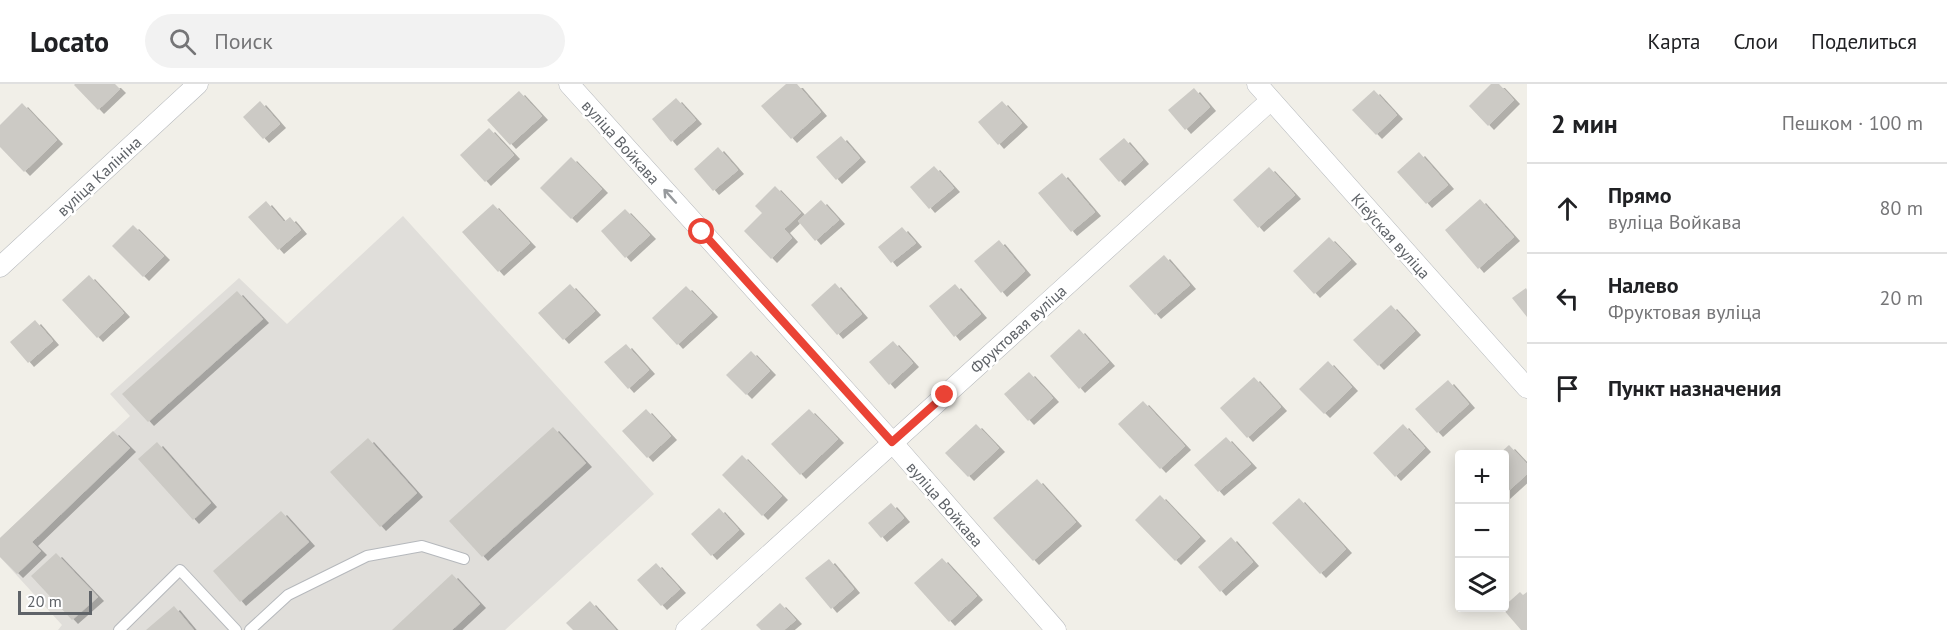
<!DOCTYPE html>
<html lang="ru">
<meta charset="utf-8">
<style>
body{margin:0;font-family:"PT Sans",sans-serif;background:#f2f2f2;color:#202124}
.controls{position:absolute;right:18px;bottom:18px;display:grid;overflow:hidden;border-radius:6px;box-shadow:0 3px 15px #0003}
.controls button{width:54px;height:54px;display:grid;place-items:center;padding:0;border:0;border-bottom:2px solid #e0e0e0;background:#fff;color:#202124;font:30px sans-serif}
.scale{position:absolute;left:18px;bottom:15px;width:74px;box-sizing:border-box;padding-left:6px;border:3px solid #5f6368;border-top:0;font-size:16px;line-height:21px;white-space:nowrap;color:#5f6368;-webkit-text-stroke:4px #fff;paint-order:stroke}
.stop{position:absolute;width:18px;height:18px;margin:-14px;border:4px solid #ea4335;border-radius:50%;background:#fff}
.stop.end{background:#ea4335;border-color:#fff;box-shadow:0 2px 6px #0008}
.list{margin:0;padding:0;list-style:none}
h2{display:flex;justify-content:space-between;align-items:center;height:78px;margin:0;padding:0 24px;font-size:26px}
h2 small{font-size:20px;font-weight:400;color:#757577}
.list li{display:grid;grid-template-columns:39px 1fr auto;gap:18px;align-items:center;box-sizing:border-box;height:90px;padding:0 24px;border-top:2px solid #e0e0e0}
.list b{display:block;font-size:22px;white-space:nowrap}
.list p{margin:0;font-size:20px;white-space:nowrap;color:#757577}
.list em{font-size:20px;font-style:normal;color:#757577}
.icon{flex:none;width:33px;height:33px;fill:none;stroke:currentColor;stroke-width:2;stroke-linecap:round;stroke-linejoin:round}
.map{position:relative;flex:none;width:1527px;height:546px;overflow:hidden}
header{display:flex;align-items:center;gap:36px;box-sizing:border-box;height:84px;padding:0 30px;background:#fff;border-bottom:2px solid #e0e0e0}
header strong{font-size:28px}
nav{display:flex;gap:33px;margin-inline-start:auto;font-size:21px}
.search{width:420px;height:54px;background:#f2f2f2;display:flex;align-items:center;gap:15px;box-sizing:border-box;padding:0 21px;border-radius:33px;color:#757577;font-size:22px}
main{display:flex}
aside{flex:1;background:#fff}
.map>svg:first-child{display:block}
.industrial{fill:#e0deda}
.building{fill:#cccac5;filter:url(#shadow)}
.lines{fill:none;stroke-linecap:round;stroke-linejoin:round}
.lane-casing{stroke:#b5b8bc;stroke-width:12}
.street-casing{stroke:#b5b8bc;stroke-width:21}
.lane{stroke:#fff;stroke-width:10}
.street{stroke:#fff;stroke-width:20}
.oneway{stroke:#979a9d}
.route{stroke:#ea4335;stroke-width:8}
.labels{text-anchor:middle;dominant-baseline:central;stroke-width:5;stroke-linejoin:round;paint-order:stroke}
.street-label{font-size:16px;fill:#5f6368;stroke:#fff}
</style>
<header>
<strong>Locato</strong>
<div class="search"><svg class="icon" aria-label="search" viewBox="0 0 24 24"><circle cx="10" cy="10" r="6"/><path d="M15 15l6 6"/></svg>Поиск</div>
<nav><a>Карта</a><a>Слои</a><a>Поделиться</a></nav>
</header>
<main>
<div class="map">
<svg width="1527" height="546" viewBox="0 0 1527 546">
<defs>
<filter id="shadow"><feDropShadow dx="6" dy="4" stdDeviation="0" flood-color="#0004"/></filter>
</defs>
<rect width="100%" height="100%" fill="#f1efe8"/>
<path class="industrial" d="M403,132L654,410L505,546H58L62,541L0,473V454L130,332L110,310L239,194L287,240Z"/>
<g class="building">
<path d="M75,0H115L120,5L98,26L74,1Z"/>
<path d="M786,0H797L821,28L791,55L761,22Z"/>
<path d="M1491,0H1499L1514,16L1488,42L1469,22Z"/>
<path d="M1194,4L1210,23L1185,46L1168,26Z"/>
<path d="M1374,6L1397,31L1376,51L1352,26Z"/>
<path d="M519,7L542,32L510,61L487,36Z"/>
<path d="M676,14L696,36L671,58L652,35Z"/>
<path d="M260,17L280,40L263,55L243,33Z"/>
<path d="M1002,17L1022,39L998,61L978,38Z"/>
<path d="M22,19L57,56L24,88L0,63V41Z"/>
<path d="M489,44L514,71L485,98L460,71Z"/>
<path d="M841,52L860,74L836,96L816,73Z"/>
<path d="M1124,54L1143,76L1119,98L1099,75Z"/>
<path d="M718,63L738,86L713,107L694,85Z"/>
<path d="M1419,68L1448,101L1426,120L1397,88Z"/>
<path d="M571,73L602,105L571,135L540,104Z"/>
<path d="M934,82L954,104L929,125L910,103Z"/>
<path d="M1269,83L1295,111L1258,144L1233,116Z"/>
<path d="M1062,89L1095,128L1071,148L1038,109Z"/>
<path d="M775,102L801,129L784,145L792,154L771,175L744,147L762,129L755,122Z"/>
<path d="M1480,115L1514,153L1478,185L1445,146Z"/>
<path d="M821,116L839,136L815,157L798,137Z"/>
<path d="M266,117L284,138L290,133L301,146L278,166L248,133Z"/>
<path d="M493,120L530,159L498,188L462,148Z"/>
<path d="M625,125L650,151L625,174L601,147Z"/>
<path d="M133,141L164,172L143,193L112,162Z"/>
<path d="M902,143L916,159L891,179L878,163Z"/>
<path d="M1329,153L1351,176L1314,210L1293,187Z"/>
<path d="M999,156L1025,187L1001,209L974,177Z"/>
<path d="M1164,171L1190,201L1155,231L1129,202Z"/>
<path d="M89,191L124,229L97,254L62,216Z"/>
<path d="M835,199L862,230L837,251L811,221Z"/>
<path d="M570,200L595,227L563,256L538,229Z"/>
<path d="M955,200L981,230L954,253L929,222Z"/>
<path d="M686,202L712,229L677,261L652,234Z"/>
<path d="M1526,204L1527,206V233L1512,214Z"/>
<path d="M237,207L263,235L148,338L122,310Z"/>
<path d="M1391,221L1415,247L1378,282L1353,256Z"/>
<path d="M35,236L53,257L28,279L10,258Z"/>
<path d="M1079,245L1109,278L1079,305L1050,272Z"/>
<path d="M893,257L913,279L889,301L869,278Z"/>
<path d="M626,260L649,286L628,305L604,278Z"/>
<path d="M751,267L770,287L746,311L726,291Z"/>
<path d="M1328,277L1352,303L1324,330L1299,305Z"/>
<path d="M1029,288L1053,314L1028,337L1004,310Z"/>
<path d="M1254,293L1281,323L1247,354L1220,324Z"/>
<path d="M1448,296L1469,320L1437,349L1415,325Z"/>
<path d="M1143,317L1185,362L1160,385L1118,340Z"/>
<path d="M646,325L671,352L647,374L622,347Z"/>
<path d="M809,325L838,355L800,391L771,360Z"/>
<path d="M976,340L999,364L968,393L945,369Z"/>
<path d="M1403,340L1425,364L1395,393L1373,369Z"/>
<path d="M553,343L586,379L482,473L449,437Z"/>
<path d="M113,347L130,364L32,458L41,467L17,490L0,473V454Z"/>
<path d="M1226,353L1251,380L1218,408L1194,381Z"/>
<path d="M368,354L417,409L380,443L330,388Z"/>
<path d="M157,358L211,419L193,436L138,375Z"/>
<path d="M1509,361L1527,380V390L1504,411V370H1499Z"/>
<path d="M742,371L782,412L762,432L722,391Z"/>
<path d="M1037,395L1076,438L1033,477L993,434Z"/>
<path d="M1160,411L1200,453L1175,477L1135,436Z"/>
<path d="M1299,414L1346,465L1320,490L1272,439Z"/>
<path d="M891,419L904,434L881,454L868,439Z"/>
<path d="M719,424L739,446L711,472L691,450Z"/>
<path d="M281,427L309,458L240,518L213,487Z"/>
<path d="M1231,453L1253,478L1220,508L1198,483Z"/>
<path d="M56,469L98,513L72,536L31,492Z"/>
<path d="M942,474L977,512L949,538L914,499Z"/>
<path d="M829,475L854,505L831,525L805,494Z"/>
<path d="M656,479L680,505L661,522L637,496Z"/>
<path d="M452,490L480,520L452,546H392Z"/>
<path d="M1520,508L1523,511L1527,508V546H1521L1502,524Z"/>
<path d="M590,517L616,546H573L566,539Z"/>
<path d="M780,519L796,536L784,546H761L756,541Z"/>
<path d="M174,522L194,546H146Z"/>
</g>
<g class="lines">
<g class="lane-casing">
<g id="lane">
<path d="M119,546L180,486L236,546"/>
<path d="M250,546L288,511L367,472L422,462L464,475"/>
</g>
</g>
<g class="street-casing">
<g id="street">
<path d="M569,0L892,358L1056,546"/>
<path d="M1257,0L1527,304"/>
<path d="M0,183L198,0"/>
<path d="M686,546L1270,17"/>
</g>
</g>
<use href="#lane" class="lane"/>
<use href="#street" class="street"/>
</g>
<defs><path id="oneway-shaft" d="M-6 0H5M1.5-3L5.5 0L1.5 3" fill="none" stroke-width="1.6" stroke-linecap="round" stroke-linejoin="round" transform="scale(1.5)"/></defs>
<use class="oneway" href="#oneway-shaft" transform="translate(670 112) rotate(-132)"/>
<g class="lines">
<path class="route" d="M702,148L892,358L945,311"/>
</g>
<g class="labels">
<g class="street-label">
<text transform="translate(621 58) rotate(48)">вуліца Войкава</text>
<text transform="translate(99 92) rotate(-43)">вуліца Калініна</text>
<text transform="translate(1391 152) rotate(48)">Кіеўская вуліца</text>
<text transform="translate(1018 245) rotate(-42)">Фруктовая вуліца</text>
<text transform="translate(945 420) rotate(49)">вуліца Войкава</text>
</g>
</g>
</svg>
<div class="controls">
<button>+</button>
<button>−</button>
<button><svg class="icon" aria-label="layers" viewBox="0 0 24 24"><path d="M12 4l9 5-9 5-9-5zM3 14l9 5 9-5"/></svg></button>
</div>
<div class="scale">20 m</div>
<div class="stop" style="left:702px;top:148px"></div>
<div class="stop end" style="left:945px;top:311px"></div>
</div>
<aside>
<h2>2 мин<small>Пешком · 100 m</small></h2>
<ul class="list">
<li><svg class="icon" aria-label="ahead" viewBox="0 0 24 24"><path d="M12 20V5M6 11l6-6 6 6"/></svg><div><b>Прямо</b><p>вуліца Войкава</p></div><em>80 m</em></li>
<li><svg class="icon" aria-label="left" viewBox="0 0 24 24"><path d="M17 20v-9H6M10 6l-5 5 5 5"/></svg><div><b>Налево</b><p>Фруктовая вуліца</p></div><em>20 m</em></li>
<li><svg class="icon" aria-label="arrive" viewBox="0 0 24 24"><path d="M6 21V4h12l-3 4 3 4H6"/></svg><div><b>Пункт назначения</b></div></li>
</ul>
</aside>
</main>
